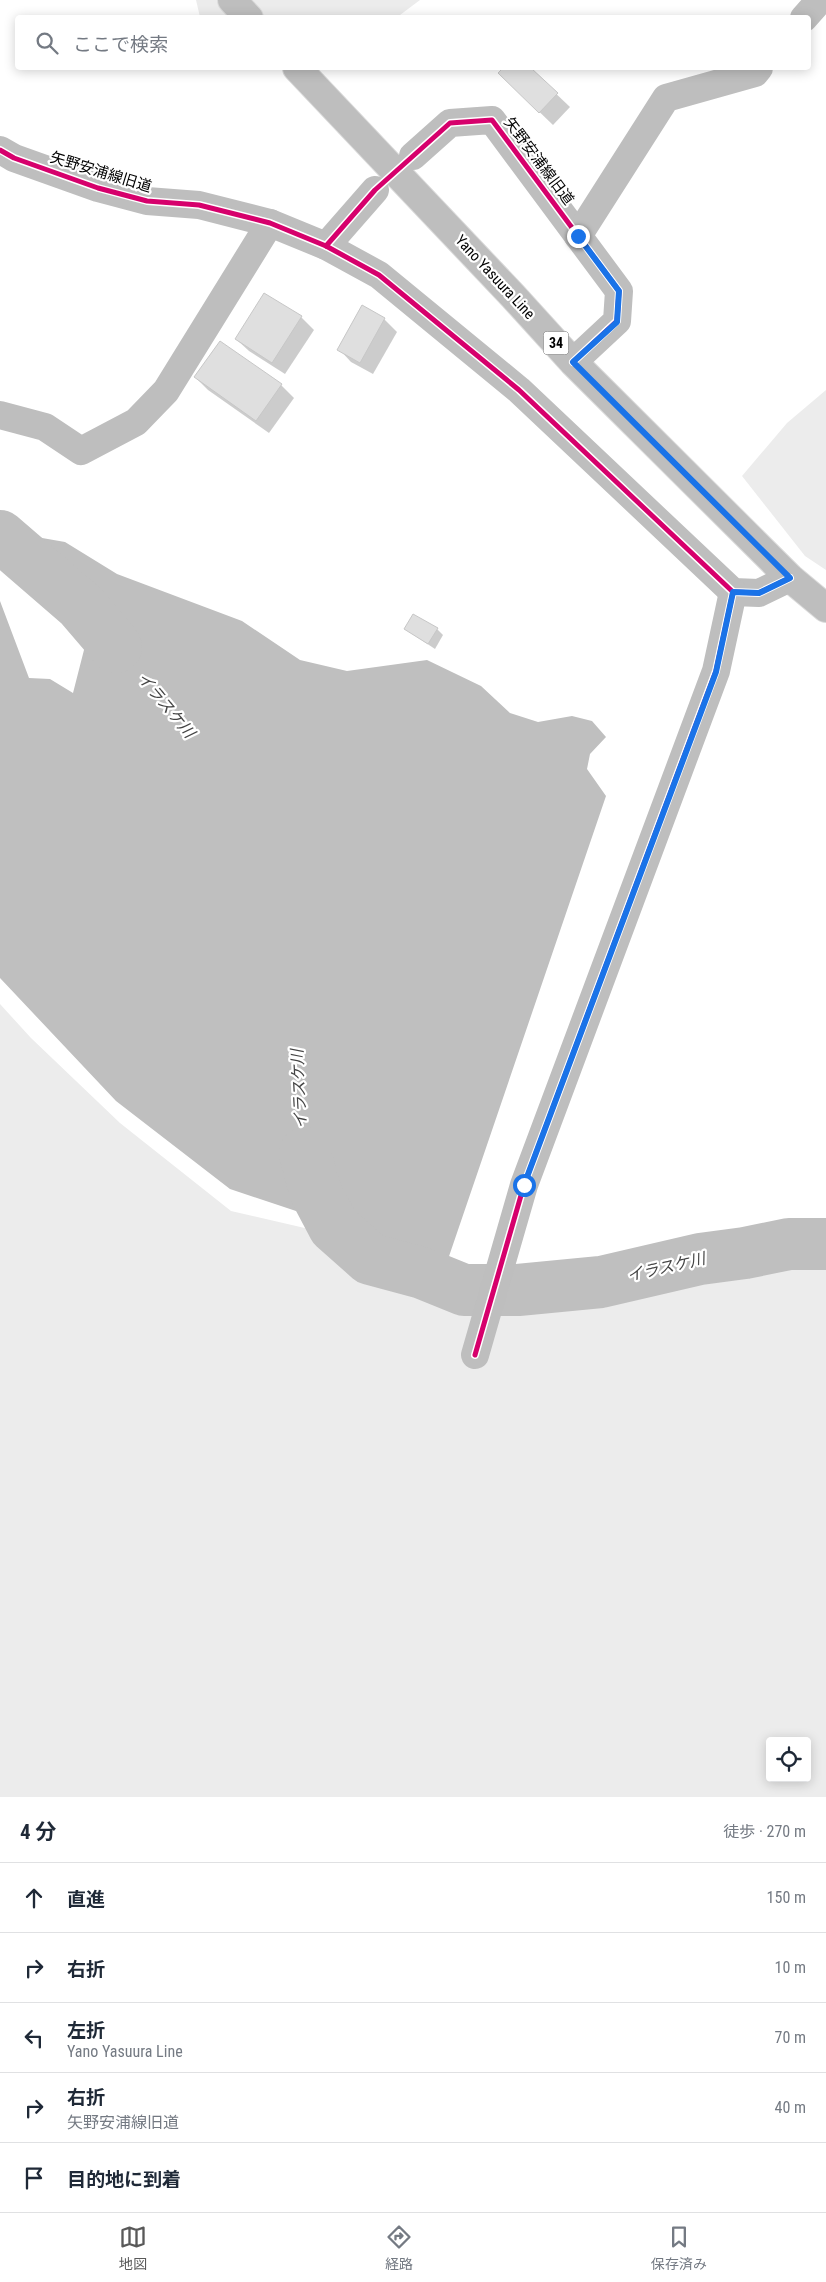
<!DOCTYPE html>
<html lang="ja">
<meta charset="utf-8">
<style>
body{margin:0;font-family:"Roboto Condensed","Noto Sans JP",sans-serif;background:#f2f2f3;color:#1f2937}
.controls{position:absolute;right:15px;bottom:15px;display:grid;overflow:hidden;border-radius:5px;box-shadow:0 2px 12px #0003}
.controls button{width:45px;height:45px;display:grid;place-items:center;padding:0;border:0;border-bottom:1px solid #e0e1e3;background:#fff;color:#1f2937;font:25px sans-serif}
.stop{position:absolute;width:15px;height:15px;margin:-11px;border:4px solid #1a73e8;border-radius:50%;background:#fff}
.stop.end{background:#1a73e8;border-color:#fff;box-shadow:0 1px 5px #0008}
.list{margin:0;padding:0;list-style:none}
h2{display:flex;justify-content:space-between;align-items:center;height:65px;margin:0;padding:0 20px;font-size:21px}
h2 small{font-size:16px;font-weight:400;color:#747a83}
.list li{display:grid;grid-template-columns:32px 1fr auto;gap:15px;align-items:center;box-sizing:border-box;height:70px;padding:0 20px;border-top:1px solid #e0e1e3}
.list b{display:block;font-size:19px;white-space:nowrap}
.list p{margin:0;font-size:16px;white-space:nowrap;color:#747a83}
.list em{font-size:16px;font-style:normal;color:#747a83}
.icon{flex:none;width:28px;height:28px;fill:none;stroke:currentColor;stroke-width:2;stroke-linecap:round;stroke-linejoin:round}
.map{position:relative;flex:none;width:826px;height:1797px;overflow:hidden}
.search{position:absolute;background:#fff;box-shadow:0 2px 12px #0003;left:15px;right:15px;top:15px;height:55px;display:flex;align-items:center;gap:12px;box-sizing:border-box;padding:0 18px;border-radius:5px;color:#747a83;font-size:19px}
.sheet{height:415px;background:#fff}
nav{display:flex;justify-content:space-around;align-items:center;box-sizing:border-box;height:70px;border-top:1px solid #e0e1e3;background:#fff;font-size:14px;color:#747a83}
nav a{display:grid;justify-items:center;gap:2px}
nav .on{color:#595959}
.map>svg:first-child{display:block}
.green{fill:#ececec;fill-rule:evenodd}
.water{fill:#bfbfbf}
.shadow{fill:#0003}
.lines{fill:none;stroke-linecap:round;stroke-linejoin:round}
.river{stroke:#bfbfbf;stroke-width:52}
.building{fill:#dfdfdf;stroke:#c7c7c7}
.major-casing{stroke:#dbdbdb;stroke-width:30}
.minor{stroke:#bebebe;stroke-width:28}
.major{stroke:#bebebe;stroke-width:28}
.cycleway-casing{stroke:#fff;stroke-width:8}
.cycleway{stroke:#d6006c;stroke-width:5}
.route{stroke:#1a73e8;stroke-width:6}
.labels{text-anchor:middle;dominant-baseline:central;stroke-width:4.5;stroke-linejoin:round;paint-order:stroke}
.shield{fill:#fff;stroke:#4c4c4c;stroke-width:1}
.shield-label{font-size:14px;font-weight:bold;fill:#000}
.street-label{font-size:15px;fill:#000;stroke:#fff}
.water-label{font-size:16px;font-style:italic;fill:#444;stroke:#fff}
</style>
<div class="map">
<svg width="826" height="1797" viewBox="0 0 826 1797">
<rect width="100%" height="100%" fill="#fff"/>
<g class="green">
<path d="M196,0H420L396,18L200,17Z"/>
<path d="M826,390V570L805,556L742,476L787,423Z"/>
<path d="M0,1004L31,1038L120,1123L231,1211L322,1232L385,1272L446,1295L527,1300L597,1290L685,1272L826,1255V1797H0ZM770,1741H807V1778H770Z"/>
</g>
<path class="water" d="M25,535L65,542L117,574L242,621L300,660L347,671L427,660L481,686L510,713L538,722L572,716L592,721L606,737L590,754L587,769L606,796L445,1268L383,1244L350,1226L299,1212L230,1189L116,1101L0,978V601L29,678L50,679L73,693L85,646L81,622L53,565Z"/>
<g class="shadow">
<path d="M505,68H529L570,107L553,125L499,73Z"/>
<path d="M301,317L314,330L285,374L249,351L236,339Z"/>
<path d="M384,319L397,332L373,374L351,362L339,349Z"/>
<path d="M195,377L281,385L294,398L269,433L208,390Z"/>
<path d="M405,629H437L443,635L435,649Z"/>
</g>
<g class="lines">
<g class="river">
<path d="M0,536L80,605L116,647"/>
<path d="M305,1153L315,1191L334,1227L370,1259L422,1273L464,1290H518L601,1282L700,1259L745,1253L789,1244H826"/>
</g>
</g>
<g class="building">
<path d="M503,68H531L558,93L539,113L498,73Z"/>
<path d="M264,293L302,316L272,363L235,339Z"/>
<path d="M362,305L385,318L360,363L337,350Z"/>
<path d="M220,341L282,384L256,421L194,377Z"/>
<path d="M413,614L438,628L428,644L404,629Z"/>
</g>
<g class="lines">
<g class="major-casing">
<g id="major">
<path d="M232,0L249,18"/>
<path d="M297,68L513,296L573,362L790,578L826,608"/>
</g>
</g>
<g class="minor">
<path d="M804,18L820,0"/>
<path d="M0,150L14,158L98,188L147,201L199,205L270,223L326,246L379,275L519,390L733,592L759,593L790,578"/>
<path d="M413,156L450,123L492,120L619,291L617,321L573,362"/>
<path d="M578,236L666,98L755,73L759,68"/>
<path d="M326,246L375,190"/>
<path d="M0,415L45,427L81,451L136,422L166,391L270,223"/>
<path d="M475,1355L524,1185L716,671L733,592"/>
</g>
<use href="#major" class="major"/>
<g class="cycleway-casing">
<g id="cycleway">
<path d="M0,150L14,158L98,188L147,201L199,205L270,223L326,246L379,275L519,390L733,592L759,593L790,578"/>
<path d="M326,246L375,190L450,123L492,120L619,291L617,321L573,362"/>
<path d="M475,1355L524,1185L716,671L733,592"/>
</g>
</g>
<use href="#cycleway" class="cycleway"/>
</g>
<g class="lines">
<path class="route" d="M524,1185L716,672L733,592L759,593L790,578L573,362L617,322L619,291L578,236"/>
</g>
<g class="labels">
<rect class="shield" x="543.5" y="331.5" width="25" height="23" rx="4"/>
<g class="shield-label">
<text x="556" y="343">34</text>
</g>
<g class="street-label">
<text transform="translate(539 161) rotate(53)">矢野安浦線旧道</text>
<text transform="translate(101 172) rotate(17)">矢野安浦線旧道</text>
<text transform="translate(495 277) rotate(47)">Yano Yasuura Line</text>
</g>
<g class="water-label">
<text transform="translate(166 705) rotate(50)">イラスケ川</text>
<text transform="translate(299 1089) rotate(-93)">イラスケ川</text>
<text transform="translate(666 1267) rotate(-13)">イラスケ川</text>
</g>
</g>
</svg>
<div class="controls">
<button><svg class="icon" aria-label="locate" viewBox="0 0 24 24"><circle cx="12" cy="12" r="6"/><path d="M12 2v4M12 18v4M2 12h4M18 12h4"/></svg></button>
</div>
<div class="stop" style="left:524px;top:1185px"></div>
<div class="stop end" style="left:578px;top:236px"></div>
<div class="search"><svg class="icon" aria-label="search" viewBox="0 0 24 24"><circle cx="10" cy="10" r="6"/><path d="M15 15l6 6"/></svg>ここで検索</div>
</div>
<section class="sheet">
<h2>4 分<small>徒歩 · 270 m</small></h2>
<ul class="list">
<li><svg class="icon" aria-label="ahead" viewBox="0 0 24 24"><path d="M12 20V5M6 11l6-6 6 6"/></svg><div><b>直進</b></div><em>150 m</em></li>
<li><svg class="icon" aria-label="right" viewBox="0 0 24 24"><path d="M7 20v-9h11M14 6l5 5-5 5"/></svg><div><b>右折</b></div><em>10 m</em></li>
<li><svg class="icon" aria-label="left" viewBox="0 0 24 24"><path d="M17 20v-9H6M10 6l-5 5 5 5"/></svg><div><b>左折</b><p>Yano Yasuura Line</p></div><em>70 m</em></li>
<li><svg class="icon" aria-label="right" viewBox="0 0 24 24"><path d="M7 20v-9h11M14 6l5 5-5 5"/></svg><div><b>右折</b><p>矢野安浦線旧道</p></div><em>40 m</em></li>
<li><svg class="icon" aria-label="arrive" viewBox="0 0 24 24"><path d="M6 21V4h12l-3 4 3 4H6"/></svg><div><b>目的地に到着</b></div></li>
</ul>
</section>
<nav>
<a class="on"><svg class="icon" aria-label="map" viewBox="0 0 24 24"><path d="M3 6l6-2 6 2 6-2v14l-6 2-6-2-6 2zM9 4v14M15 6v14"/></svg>地図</a>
<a><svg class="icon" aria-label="directions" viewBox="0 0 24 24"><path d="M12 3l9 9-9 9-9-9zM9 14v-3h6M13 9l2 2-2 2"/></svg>経路</a>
<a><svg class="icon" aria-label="saved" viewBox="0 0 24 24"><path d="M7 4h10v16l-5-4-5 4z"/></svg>保存済み</a>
</nav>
